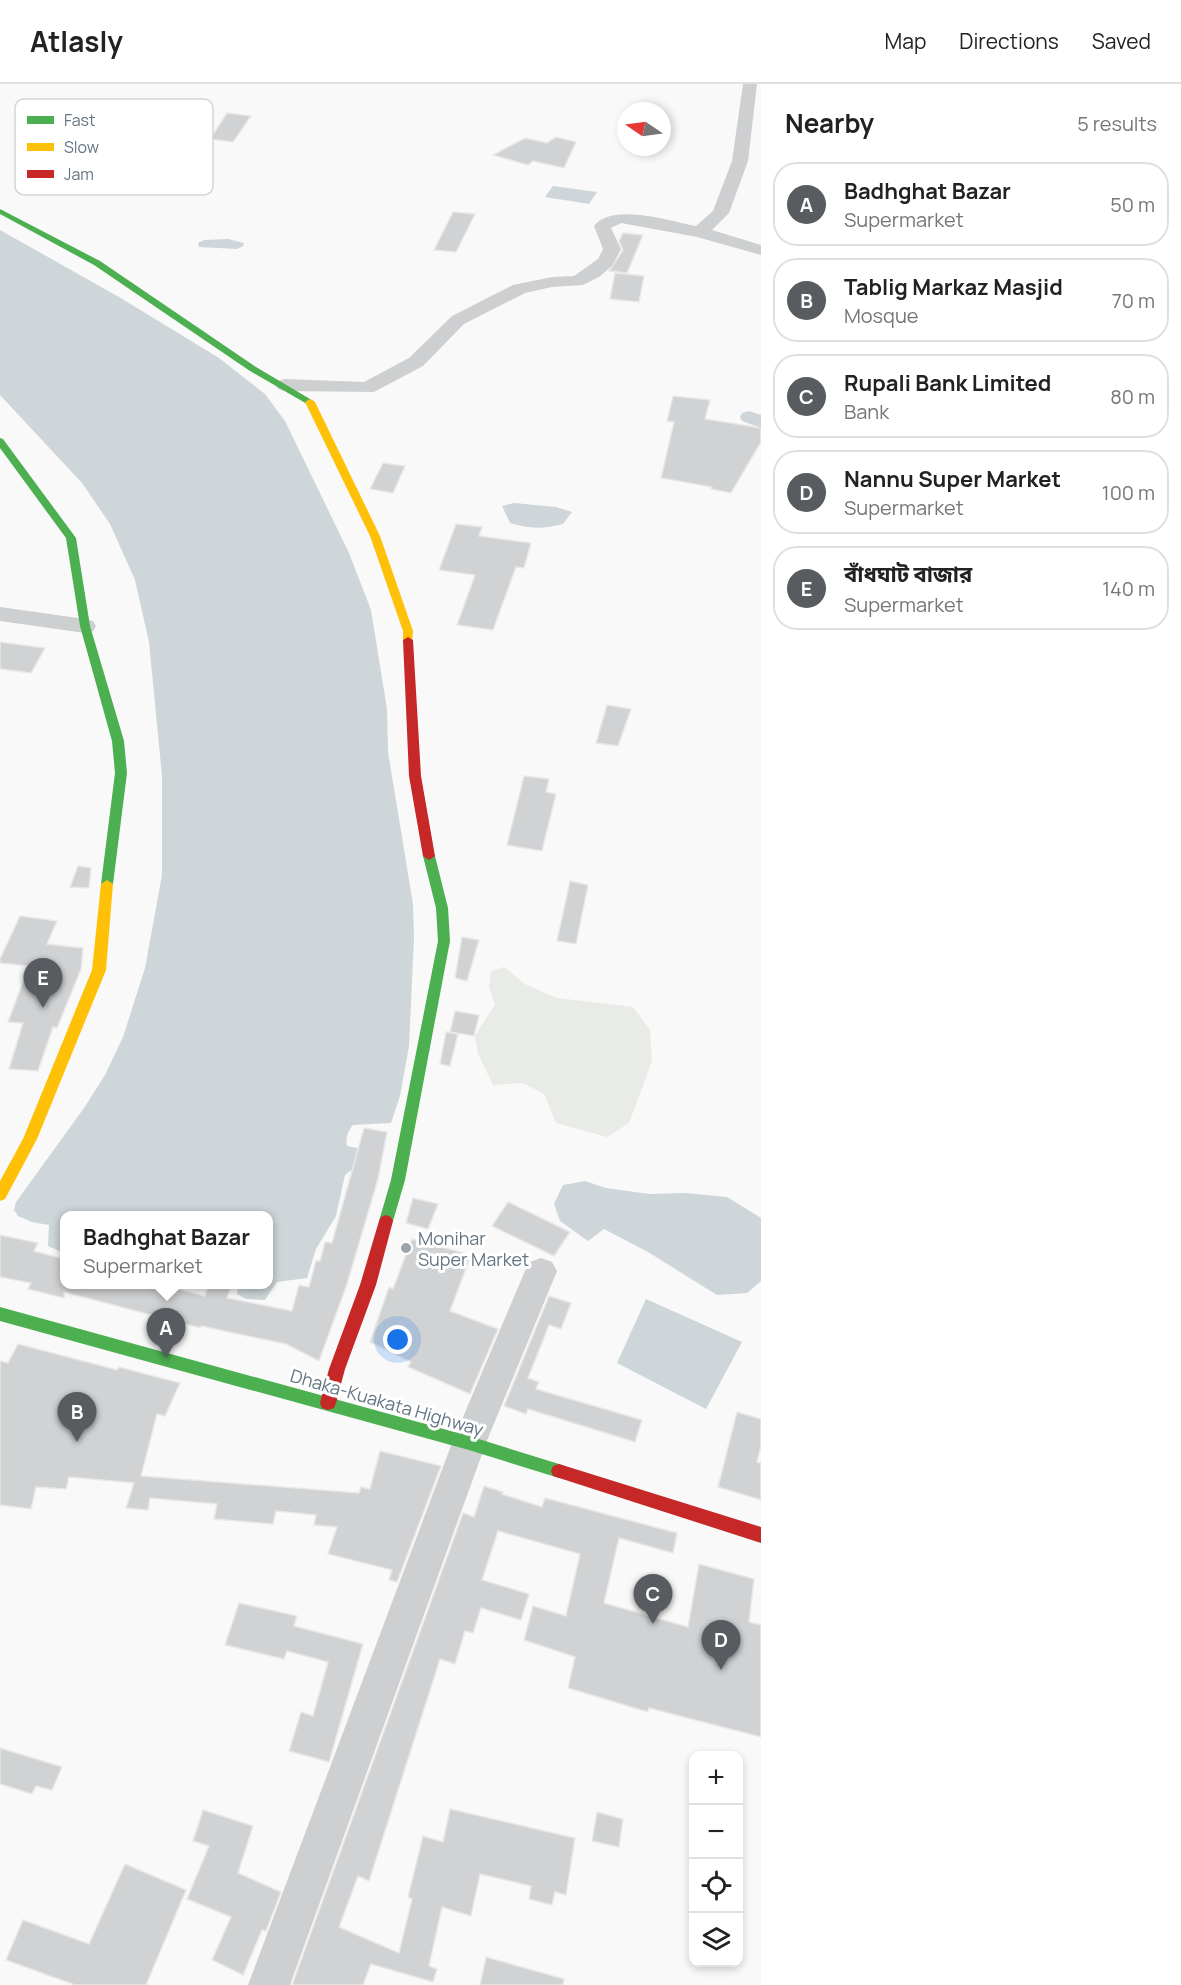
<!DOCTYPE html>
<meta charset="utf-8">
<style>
body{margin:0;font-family:Manrope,"Noto Sans Bengali",sans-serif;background:#f2f2f2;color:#222}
.controls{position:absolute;right:18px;bottom:18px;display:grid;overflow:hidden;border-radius:12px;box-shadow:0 3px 9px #0003}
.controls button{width:54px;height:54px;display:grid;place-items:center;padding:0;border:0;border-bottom:2px solid #e0e0e0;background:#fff;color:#222;font:30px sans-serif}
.compass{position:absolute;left:617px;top:18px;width:54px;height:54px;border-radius:50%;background:#fff;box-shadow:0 3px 9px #0003;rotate:283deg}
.you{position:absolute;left:398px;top:1256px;width:21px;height:21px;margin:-15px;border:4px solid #fff;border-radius:50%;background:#1a73e8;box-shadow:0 0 0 9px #1a73e833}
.badge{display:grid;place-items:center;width:39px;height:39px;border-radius:50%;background:#585c60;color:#fff;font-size:20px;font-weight:700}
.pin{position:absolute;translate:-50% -50px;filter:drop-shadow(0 2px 3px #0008)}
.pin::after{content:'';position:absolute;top:32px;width:21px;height:18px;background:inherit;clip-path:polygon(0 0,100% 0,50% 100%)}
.popup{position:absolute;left:60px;top:1127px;width:213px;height:78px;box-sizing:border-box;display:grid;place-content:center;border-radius:12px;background:#fff;filter:drop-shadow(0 2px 4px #0005);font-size:20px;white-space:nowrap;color:#767676}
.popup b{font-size:22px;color:#222}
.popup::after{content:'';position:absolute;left:50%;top:100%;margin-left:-12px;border:12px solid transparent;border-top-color:#fff}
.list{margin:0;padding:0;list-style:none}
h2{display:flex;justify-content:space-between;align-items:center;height:78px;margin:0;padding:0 24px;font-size:26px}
h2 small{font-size:20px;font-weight:400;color:#767676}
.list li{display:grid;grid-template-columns:39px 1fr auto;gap:18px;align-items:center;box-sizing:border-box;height:84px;margin:0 12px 12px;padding:0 12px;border:2px solid #e0e0e0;border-radius:24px}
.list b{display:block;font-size:22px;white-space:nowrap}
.list p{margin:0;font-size:20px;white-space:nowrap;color:#767676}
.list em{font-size:20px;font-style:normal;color:#767676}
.icon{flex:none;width:33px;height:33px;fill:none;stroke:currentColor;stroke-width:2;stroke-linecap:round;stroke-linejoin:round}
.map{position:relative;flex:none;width:761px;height:1901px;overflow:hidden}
header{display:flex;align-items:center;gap:36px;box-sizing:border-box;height:84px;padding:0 30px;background:#fff;border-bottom:2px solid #e0e0e0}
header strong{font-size:28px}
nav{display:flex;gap:33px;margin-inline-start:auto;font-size:21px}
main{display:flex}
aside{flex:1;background:#fff}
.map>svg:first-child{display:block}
.green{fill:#e8ebe6}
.water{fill:#ced6d9}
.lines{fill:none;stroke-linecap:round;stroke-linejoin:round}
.canal{fill:#ced6d9;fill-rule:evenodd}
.building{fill:#d0d2d3;stroke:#e8e8e8;stroke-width:1.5}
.street{fill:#cecfd0;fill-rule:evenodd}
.fast{fill:#4caf50;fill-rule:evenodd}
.slow{fill:#ffc107;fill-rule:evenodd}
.jam{fill:#c62828;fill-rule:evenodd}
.poi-dot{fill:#99a4ac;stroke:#fff;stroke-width:2}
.labels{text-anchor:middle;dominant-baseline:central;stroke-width:6;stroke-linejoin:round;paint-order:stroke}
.poi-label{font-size:18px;fill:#657683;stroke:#fff;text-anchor:start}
.street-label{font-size:18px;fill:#657683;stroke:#fff}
.key{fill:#fff;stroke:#d1d6da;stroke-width:1.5}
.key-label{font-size:16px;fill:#657683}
</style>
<header>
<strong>Atlasly</strong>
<nav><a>Map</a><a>Directions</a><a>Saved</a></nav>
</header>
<main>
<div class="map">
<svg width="761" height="1901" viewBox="0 0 761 1901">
<rect width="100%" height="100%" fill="#f9f9f9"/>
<path class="green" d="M504,883L525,900L557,914L633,923L650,946L652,977L629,1039L607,1053L556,1039L544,1010L523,999L493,1001L478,970L475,952L495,920L489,903L491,887Z"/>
<g class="water">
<path d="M553,102L597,108L589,120L545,113Z"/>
<path d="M0,146L119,213L219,274L265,310L285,337L349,469L371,526L387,625L388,668L413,820L414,854L409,962L400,1012L391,1039L353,1041C348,1047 345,1055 347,1062L377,1068L356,1087H350L345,1091L336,1132L316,1165L307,1194L277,1198L265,1216L246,1215L237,1210L238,1201L268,1200V1132H64V1169L48,1162L49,1141L32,1138L18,1132L14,1126L16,1118L84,1024L105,991L123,953L145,884L162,791V692L149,558L135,496L110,440L82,399L0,311Z"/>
<path d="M228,155L244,159L243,162L237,165L199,163L198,159L204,156Z"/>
<path d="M514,419L556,423L572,428L563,440C543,445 529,445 510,439L502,422Z"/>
<path d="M585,1097L606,1104L649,1110L686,1109L727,1113L761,1134V1197L747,1209L717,1211L648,1168L604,1145L588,1157L560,1137L554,1120L563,1101Z"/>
<path d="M646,1215L742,1258L706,1325L617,1279Z"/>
</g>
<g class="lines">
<path class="canal" d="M749,327L761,331V344L742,337L740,333L742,329Z"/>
</g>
<g class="building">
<path d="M227,29L251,32L233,58L210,55Z"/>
<path d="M556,53L576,58L564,84L533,77L528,81L493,71L525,54L547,59Z"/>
<path d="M453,128L475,130L456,168L434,166Z"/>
<path d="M623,149L643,151L627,189L609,187L623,166L619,157Z"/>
<path d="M615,189L644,192L639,218L610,215Z"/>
<path d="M673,312L710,316L705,335L761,344V358L731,409L711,405L712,403L661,394L674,338L667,337Z"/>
<path d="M383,379L405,382L393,409L370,405Z"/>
<path d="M456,440L482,443L479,452L531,459L524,484L516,483L493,546L457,541L475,491L439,486Z"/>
<path d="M0,558L45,564L31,589L0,585Z"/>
<path d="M607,621L631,625L618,662L596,659Z"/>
<path d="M524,692L549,695L546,708L556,710L542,767L507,761Z"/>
<path d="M78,782L91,784L89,804L70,803Z"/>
<path d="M570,797L588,801L576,860L557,857Z"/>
<path d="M20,832L57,837L47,860L83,864L81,885L57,944L53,943L38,987L9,985L23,939L8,938L29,882L0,879V875Z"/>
<path d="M462,853L479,856L467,897L455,894Z"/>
<path d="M455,927L479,931L474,952L450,948Z"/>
<path d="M446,948L458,950L450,982L440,980Z"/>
<path d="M364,1044L387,1048L378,1095L347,1200L319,1277L286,1260L201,1242V1244L64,1208V1214L28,1205L31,1199L0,1193V1151L38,1159L34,1167L64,1175V1200H158L205,1212L209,1200H232L227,1214L292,1227L299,1201L309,1203L316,1177H320L325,1158L332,1159Z"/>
<path d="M413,1114L438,1120L428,1145L406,1139Z"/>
<path d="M508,1118L570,1148L554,1172L492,1142Z"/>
<path d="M412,1155L471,1171L450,1227L498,1245L470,1310L408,1283L411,1278L370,1258L389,1203L393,1205Z"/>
<path d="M549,1212L571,1219L561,1245L549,1241L528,1294L539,1298L536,1305L642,1336L635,1358L528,1325L526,1330L504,1322Z"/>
<path d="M18,1260L117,1286L119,1283L180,1299L165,1332L157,1330L141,1392L359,1409L361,1403L370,1405L380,1367L441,1382L397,1498L389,1496L392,1486L328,1470L337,1443L314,1441L316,1431L276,1427L273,1440L214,1435L217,1420L150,1414L148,1426L126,1424L134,1399L69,1393L66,1405L36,1403L31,1425L0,1421V1277L8,1279Z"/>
<path d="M737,1328L761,1335V1362L757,1378L761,1379V1416L718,1403Z"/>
<path d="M484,1402L503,1408L502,1410L542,1423L545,1414L677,1449L673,1469L619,1454L604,1519L688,1543L699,1480L754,1495L749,1538L761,1541V1653L649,1624L648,1628L568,1604L575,1573L524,1556L533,1522L566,1532L580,1470L498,1447L482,1496L529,1510L521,1536L481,1524L473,1549L465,1547L455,1580L440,1575L369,1797L358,1792L339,1843L399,1869L412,1815L408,1813L423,1752L443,1758L450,1725L575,1754L566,1811L555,1808L552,1821L529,1815L531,1802L480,1790L471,1832L442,1823L429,1882L437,1885L433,1898L371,1880L363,1901H292L463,1429L474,1433Z"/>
<path d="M239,1519L297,1532L294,1542L363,1560L329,1678L289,1667L301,1628L313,1632L328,1578L287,1567L284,1575L225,1561Z"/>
<path d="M0,1664L62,1683L52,1706L36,1702L32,1710L0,1700Z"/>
<path d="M203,1726L253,1742L238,1789L281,1808L266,1847L262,1846L243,1891L212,1876L231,1833L187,1815L209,1762L193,1757Z"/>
<path d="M597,1728L623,1735L619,1763L592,1757Z"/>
<path d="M125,1780L186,1806L146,1901H75L6,1876L23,1836L89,1860Z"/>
<path d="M486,1873L564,1895L563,1901H480Z"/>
</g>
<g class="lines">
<g class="street">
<path d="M743,0H757L748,77L729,129L712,146L761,161V171L697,153L621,139L611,144L621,165L612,182L599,193L583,201L552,203L525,209L464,240L423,282L374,308L285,307L278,305L275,301L278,297L285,295L364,298L409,274L452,232L513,201L552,193L574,192L598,175L603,165L594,142C612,118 670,137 696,142L713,127L732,77Z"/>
<path d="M0,523L85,535L93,537L96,542L93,547L85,549L0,537Z"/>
<path d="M541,1174L552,1178L557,1187L486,1359L290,1901H248L452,1359L525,1187L530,1178Z"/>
</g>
<g class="fast">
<path d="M0,125L100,177L256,283L315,318L307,320L250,287L94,181L0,130Z"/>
<path d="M0,354L3,355L76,454L90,542L124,657L127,689L113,800L107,804L101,800L115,689L112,657L80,542L66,454L0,364Z"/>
<path d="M429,768L435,772L448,824L450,857L405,1096L393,1137L391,1141L386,1143L381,1141L379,1137L391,1096L438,857L436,824L423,772Z"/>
<path d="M0,1223L469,1352L559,1380L565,1382L567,1387L565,1392L559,1394L469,1366L0,1237Z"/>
</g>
<g class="slow">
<path d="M310,315L315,318L380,452L413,547L412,558L408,559L403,556V547L370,452L305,318Z"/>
<path d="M107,796L113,800L106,886L37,1055L5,1115L0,1117V1097L23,1055L92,886L101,800Z"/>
</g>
<g class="jam">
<path d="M408,553L413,556L421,692L435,772L429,776L423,772L409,692L403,556Z"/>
<path d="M386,1131L391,1133L393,1137L376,1201L345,1285L336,1319L334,1324L328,1326L322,1324L320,1319L329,1285L360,1201L379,1137L381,1133Z"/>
<path d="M559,1380L761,1443V1459L553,1392L551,1387L553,1382Z"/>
</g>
</g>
<circle class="poi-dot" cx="406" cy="1164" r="6"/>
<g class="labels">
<g class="poi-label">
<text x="418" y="1154">Monihar<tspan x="418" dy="21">Super Market</tspan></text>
</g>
<g class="street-label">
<text transform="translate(387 1318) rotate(16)">Dhaka-Kuakata Highway</text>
</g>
</g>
<rect x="15" y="15" width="198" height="96" rx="9" class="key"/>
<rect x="27" y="32" width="27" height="8" fill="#4caf50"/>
<rect x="27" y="59" width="27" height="8" fill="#ffc107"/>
<rect x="27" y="86" width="27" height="8" fill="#c62828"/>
<g class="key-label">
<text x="64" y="42">Fast</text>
<text x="64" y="69">Slow</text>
<text x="64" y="96">Jam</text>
</g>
</svg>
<div class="controls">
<button>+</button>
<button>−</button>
<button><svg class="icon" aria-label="locate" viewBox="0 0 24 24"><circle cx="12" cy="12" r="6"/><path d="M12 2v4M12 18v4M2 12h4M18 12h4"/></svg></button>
<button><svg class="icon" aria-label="layers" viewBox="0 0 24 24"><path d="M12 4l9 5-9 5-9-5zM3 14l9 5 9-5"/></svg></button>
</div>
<svg class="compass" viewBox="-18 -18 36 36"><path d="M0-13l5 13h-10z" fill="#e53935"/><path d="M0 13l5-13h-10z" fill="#767676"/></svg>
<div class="you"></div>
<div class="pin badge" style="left:166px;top:1274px">A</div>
<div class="popup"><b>Badhghat Bazar</b>Supermarket</div>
<div class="pin badge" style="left:77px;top:1358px">B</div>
<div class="pin badge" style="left:653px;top:1540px">C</div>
<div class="pin badge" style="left:721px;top:1586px">D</div>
<div class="pin badge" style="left:43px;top:924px">E</div>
</div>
<aside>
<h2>Nearby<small>5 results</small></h2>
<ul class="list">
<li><span class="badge">A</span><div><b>Badhghat Bazar</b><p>Supermarket</p></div><em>50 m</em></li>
<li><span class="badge">B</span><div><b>Tablig Markaz Masjid</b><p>Mosque</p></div><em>70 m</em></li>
<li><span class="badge">C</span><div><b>Rupali Bank Limited</b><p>Bank</p></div><em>80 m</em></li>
<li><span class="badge">D</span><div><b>Nannu Super Market</b><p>Supermarket</p></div><em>100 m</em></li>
<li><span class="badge">E</span><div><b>বাঁধঘাট বাজার</b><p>Supermarket</p></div><em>140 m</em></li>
</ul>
</aside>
</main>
